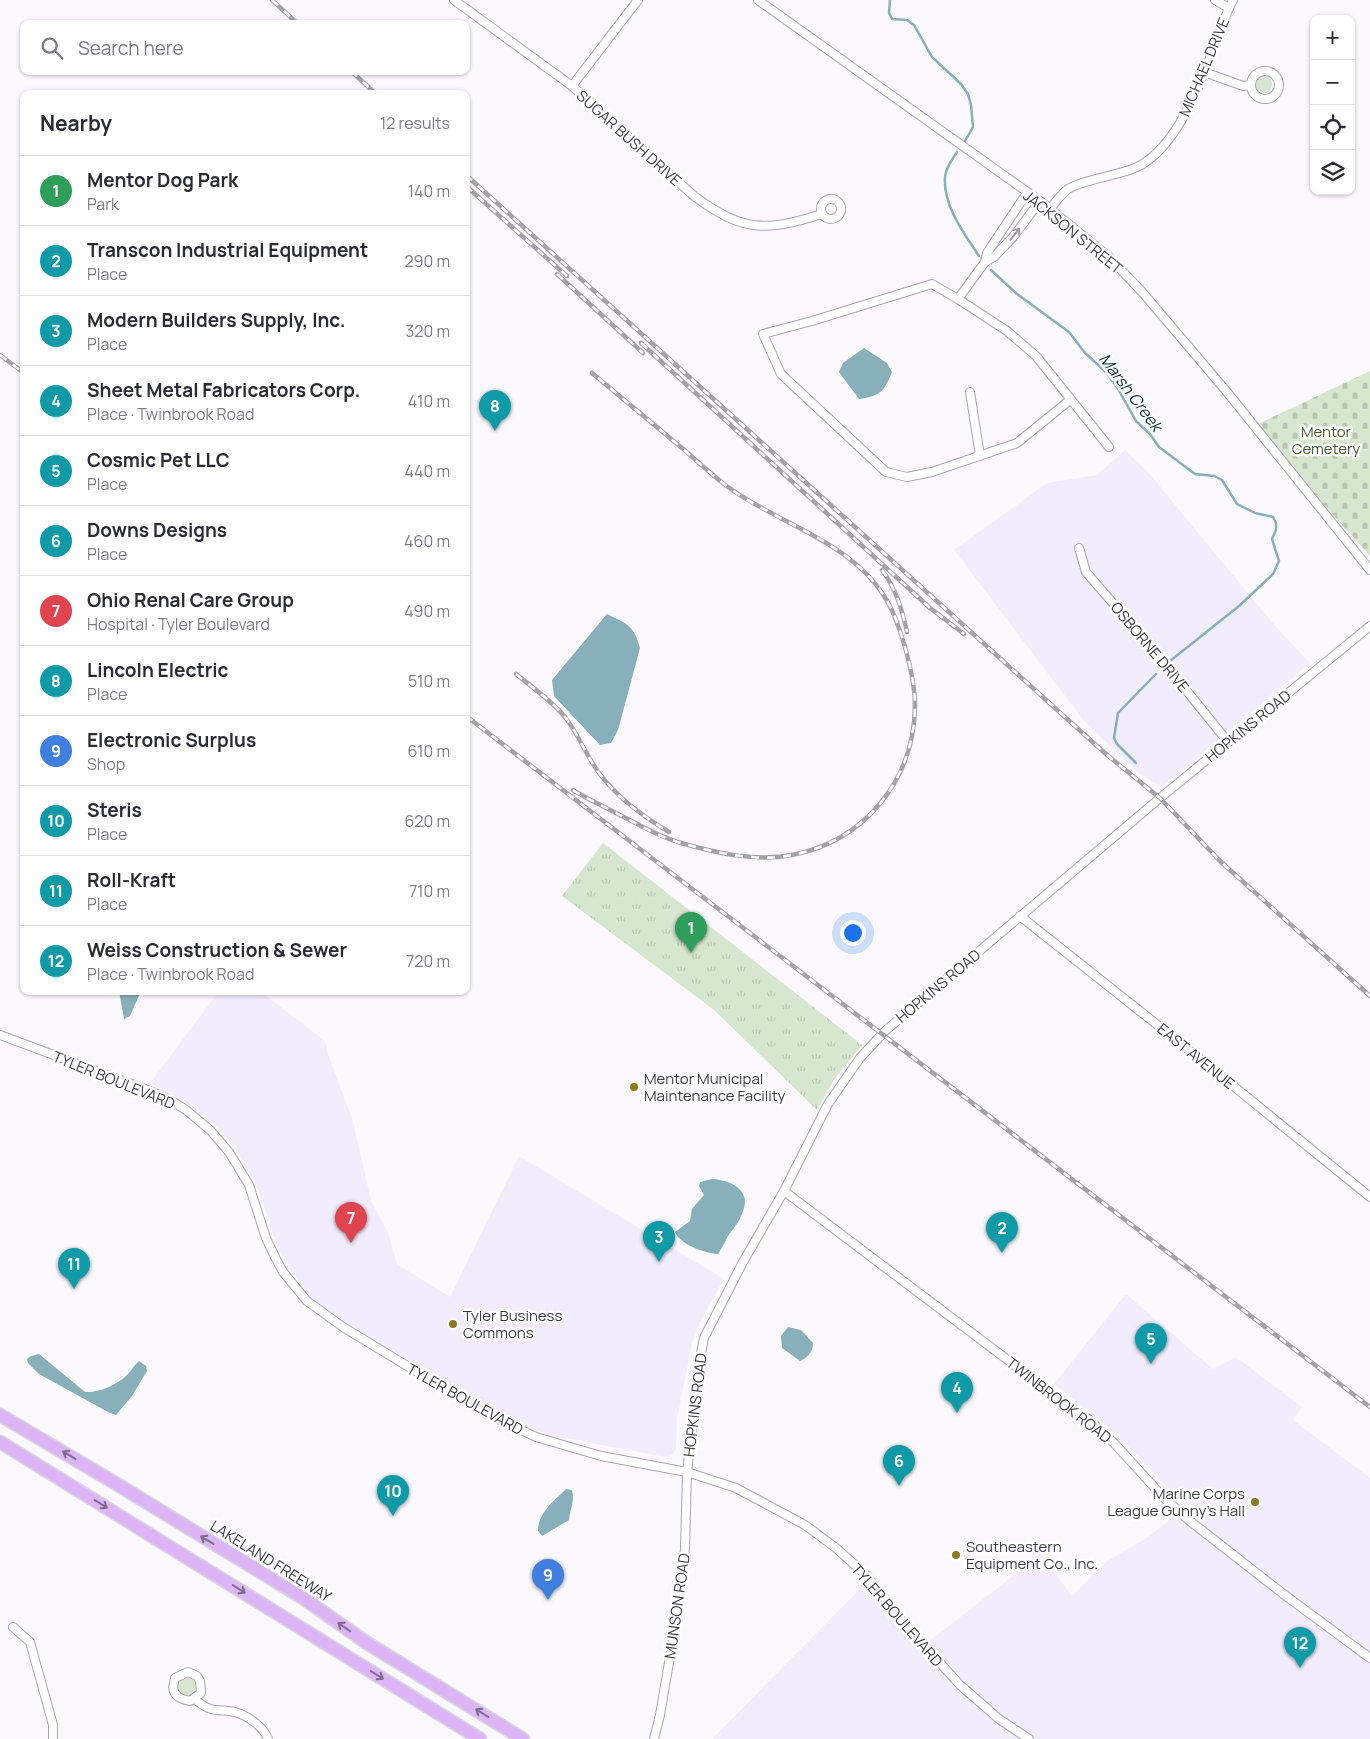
<!DOCTYPE html>
<meta charset="utf-8">
<style>
body{margin:0;font-family:Manrope,sans-serif;background:#f2f2f3;color:#2b2b33}
.controls{position:absolute;right:15px;top:15px;display:grid;overflow:hidden;border-radius:10px;box-shadow:0 1px 4px #0004}
.controls button{width:45px;height:45px;display:grid;place-items:center;padding:0;border:0;border-bottom:1px solid #e1e1e2;background:#fff;color:#2b2b33;font:25px sans-serif}
.you{position:absolute;left:852px;top:932px;width:18px;height:18px;margin:-12px;border:4px solid #fff;border-radius:50%;background:#1a73e8;box-shadow:0 0 0 8px #1a73e833}
.badge{display:grid;place-items:center;width:32px;height:32px;border-radius:50%;background:#8b791e;color:#fff;font-size:16px;font-weight:700}
.pin{position:absolute;translate:-50% -41px;filter:drop-shadow(0 1px 2px #0008)}
.pin::after{content:'';position:absolute;top:26px;width:18px;height:15px;background:inherit;clip-path:polygon(0 0,100% 0,50% 100%)}
.list{margin:0;padding:0;list-style:none}
h2{display:flex;justify-content:space-between;align-items:center;height:65px;margin:0;padding:0 20px;font-size:21px}
h2 small{font-size:16px;font-weight:400;color:#7c7c81}
.list li{display:grid;grid-template-columns:32px 1fr auto;gap:15px;align-items:center;box-sizing:border-box;height:70px;padding:0 20px;border-top:1px solid #e1e1e2}
.list b{display:block;font-size:19px;white-space:nowrap}
.list p{margin:0;font-size:16px;white-space:nowrap;color:#7c7c81}
.list em{font-size:16px;font-style:normal;color:#7c7c81}
.icon{flex:none;width:28px;height:28px;fill:none;stroke:currentColor;stroke-width:2;stroke-linecap:round;stroke-linejoin:round}
.map{position:relative;flex:none;width:1370px;height:1739px;overflow:hidden}
.search{position:absolute;background:#fff;box-shadow:0 1px 4px #0004;left:20px;top:20px;width:450px;height:55px;display:flex;align-items:center;gap:12px;box-sizing:border-box;padding:0 18px;border-radius:10px;color:#7c7c81;font-size:19px}
.panel{position:absolute;background:#fff;box-shadow:0 1px 4px #0004;left:20px;top:90px;width:450px;height:905px;border-radius:10px}
.map>svg:first-child{display:block}
.built{fill:#f1edfc}
.green{fill:#d7e6cf}
.cemetery{fill:url(#cemetery-stones)}
.park{fill:url(#park-tufts)}
.water{fill:#87b0bb}
.lines{fill:none;stroke-linecap:round;stroke-linejoin:round}
.stream{stroke:#87b0bb;stroke-width:2.5}
.minor-casing{stroke:#a8a5b1;stroke-width:10}
.highway-casing{stroke:#d8d8d9;stroke-width:15}
.minor{stroke:#fff;stroke-width:8}
.highway{stroke:#dcb5f7;stroke-width:12}
.rail-casing{stroke:#a3a2a7;stroke-width:4.5}
.rail{stroke:#fff;stroke-width:2.5;stroke-dasharray:8;stroke-linecap:butt}
.oneway{stroke:#9e9da0}
.oneway2{stroke:#7c6c89}
.poi-dot{fill:#8b791e;stroke:#fff;stroke-width:2}
.labels{text-anchor:middle;dominant-baseline:central;stroke-width:5;stroke-linejoin:round;paint-order:stroke}
.street-label{font-size:15px;fill:#3c3b40;stroke:#fff}
.park-label{font-size:15px;fill:#3f5b2e;stroke:#fff}
.poi-label{font-size:15px;fill:#3c3b40;stroke:#fff;text-anchor:start}
.water-label{font-size:16px;font-style:italic;fill:#052f37;stroke:#fff}
</style>
<div class="map">
<svg width="1370" height="1739" viewBox="0 0 1370 1739">
<defs>
<pattern id="cemetery-stones" width="16" height="16" patternUnits="userSpaceOnUse" patternTransform="scale(1.25)"><rect width="16" height="16" fill="#d7e6cf"/><path d="M2 7V4a2 2 0 0 1 4 0v3zM10 15v-3a2 2 0 0 1 4 0v3z" fill="#b9c6b3"/></pattern>
<pattern id="park-tufts" width="24" height="20" patternUnits="userSpaceOnUse" patternTransform="scale(1.25)"><rect width="24" height="20" fill="#d7e6cf"/><path d="M3 7l-1-3M5 7V3M7 7l1-3M15 17l-1-3M17 17v-4M19 17l1-3" fill="none" stroke="#b9c6b3"/></pattern>
</defs>
<rect width="100%" height="100%" fill="#fbf9fe"/>
<g class="built">
<path d="M1125,450L1148,472L1276,627L1310,663L1162,787L1140,774L1085,722L954,550L1047,483L1097,475Z"/>
<path d="M219,991H260L325,1041L328,1054L353,1121L371,1201L388,1232L397,1264L450,1297L519,1156L724,1279L700,1322L692,1344L677,1419L676,1449L672,1455L665,1457L549,1435L518,1423L356,1330L312,1298L288,1266L277,1246L260,1194L237,1150L217,1127L196,1109L167,1091L150,1083Z"/>
<path d="M1126,1294L1213,1369L1236,1357L1302,1407L1293,1420L1370,1478V1739H712L860,1589L877,1601L918,1650L1041,1554L1072,1596L1107,1561L1150,1536L1185,1507L1136,1454L1102,1422L1054,1384Z"/>
</g>
<g class="green">
<circle cx="1262" cy="84" r="10"/>
<circle cx="187" cy="1686" r="10"/>
</g>
<path class="cemetery" d="M1370,371V556L1325,506L1258,424Z"/>
<path class="park" d="M603,843L862,1045L834,1080L817,1110L714,1010L562,896Z"/>
<g class="water">
<path d="M864,348L887,363L892,372C884,391 881,396 859,399L839,372L843,363Z"/>
<path d="M607,614C627,624 634,625 640,648L618,730L611,743L600,745L554,696L552,680Z"/>
<path d="M119,991H141L130,1016L124,1019Z"/>
<path d="M712,1179C733,1180 754,1192 741,1216C738,1224 732,1230 728,1236C725,1242 722,1248 718,1254C704,1253 681,1245 675,1232L690,1221L692,1209L704,1195L699,1186L700,1182Z"/>
<path d="M788,1327L801,1330L813,1343C813,1352 807,1358 800,1361L782,1348L781,1336Z"/>
<path d="M39,1354L85,1392C99,1393 116,1385 126,1376C131,1372 134,1365 139,1361L146,1366L147,1371L132,1396L116,1415L108,1412L39,1374L28,1363L27,1359L31,1356Z"/>
<path d="M566,1489L572,1490C575,1502 570,1509 569,1520L542,1536L538,1531C538,1513 554,1501 566,1489Z"/>
</g>
<g class="lines">
<g class="stream">
<path d="M890,0L889,13L892,19L907,20L914,25L932,57L961,84L968,94L971,105L973,127L965,141"/>
<path d="M957,152C952,160 946,167 945,177C943,206 964,233 979,256"/>
<path d="M991,270L1017,294L1069,332L1085,353L1107,373L1118,389L1136,421L1150,434L1159,447L1195,474L1214,476L1222,480L1237,504L1255,513L1273,517L1276,523V530L1272,539L1279,561L1273,574L1239,606L1170,661"/>
<path d="M1136,763L1117,744L1114,738L1118,713L1156,674"/>
</g>
<g class="minor-casing">
<g id="minor">
<path d="M454,0L572,86L694,196C743,232 765,232 822,214"/>
<path d="M758,0L1040,201L1109,257L1143,293L1227,392L1370,570"/>
<path d="M1215,0L1229,8"/>
<circle cx="1265" cy="85" r="14"/>
<path d="M1204,72L1243,86L1250,85"/>
<path d="M572,86L638,0"/>
<circle cx="831" cy="209" r="10"/>
<path d="M1050,209C1055,203 1061,194 1068,189C1083,179 1118,176 1137,167C1185,144 1210,55 1229,8L1233,0"/>
<path d="M985,262L987,253L1027,193"/>
<path d="M958,299L985,262L994,257L1013,237L1040,201"/>
<path d="M970,392L980,456"/>
<path d="M1070,400L1017,443L932,472L907,477L886,472L781,374L763,334L812,321L932,284L958,299L1007,331L1036,356L1109,447"/>
<path d="M1079,548L1086,572L1161,659L1228,742"/>
<path d="M1020,916L1189,1050L1370,1197"/>
<path d="M0,1035L150,1091L167,1098L186,1110L210,1130L229,1152L249,1185L266,1238L276,1259L283,1272L307,1301L343,1327L483,1412L536,1437L601,1456L687,1472L736,1488L805,1525L836,1548L867,1576L904,1623L960,1685L999,1719L1029,1739"/>
<path d="M784,1191L1046,1389L1087,1418L1114,1443L1165,1499L1190,1521L1286,1596L1370,1658"/>
<path d="M13,1627L30,1642L53,1725V1739"/>
<path d="M188,1672L197,1676L200,1681L201,1693L190,1701C181,1699 174,1697 173,1687L175,1678Z"/>
<path d="M194,1698C199,1703 204,1707 211,1709C218,1711 227,1710 235,1712C248,1716 263,1726 268,1739"/>
<path d="M654,1739L660,1715L679,1604L685,1549L687,1472L698,1369L704,1338L743,1262L784,1191L828,1104L860,1058L885,1031L1160,798L1370,626"/>
</g>
</g>
<g class="highway-casing">
<g id="highway">
<path d="M0,1415L115,1483L303,1598L367,1643L523,1739"/>
<path d="M0,1442L480,1739"/>
</g>
</g>
<use href="#minor" class="minor"/>
<use href="#highway" class="highway"/>
<g class="rail-casing">
<g id="rail">
<path d="M272,0L298,24"/>
<path d="M351,71L376,94"/>
<path d="M466,175L1107,755L1160,798L1220,861L1370,996"/>
<path d="M466,186L567,276"/>
<path d="M557,274L643,353"/>
<path d="M641,343L930,608L964,634"/>
<path d="M0,355L24,373"/>
<path d="M882,570C896,589 902,609 907,632"/>
<path d="M516,674C533,688 552,701 565,717C578,734 586,755 599,773C618,798 642,816 669,832"/>
<path d="M466,716L1370,1407"/>
<path d="M573,790C587,799 603,806 618,814C638,824 659,837 681,843C716,853 756,862 792,855C865,841 914,780 915,706C915,686 910,665 905,647C900,630 895,614 886,599C851,541 780,525 728,487C712,475 697,461 682,448C652,423 622,398 592,373"/>
</g>
</g>
<use href="#rail" class="rail"/>
</g>
<defs><path id="oneway-shaft" d="M-6 0H5M1.5-3L5.5 0L1.5 3" fill="none" stroke-width="1.6" stroke-linecap="round" stroke-linejoin="round" transform="scale(1.25)"/></defs>
<use class="oneway" href="#oneway-shaft" transform="translate(1015 234) rotate(-51)"/>
<g class="oneway2">
<use href="#oneway-shaft" transform="translate(69 1455) rotate(-149)"/>
<use href="#oneway-shaft" transform="translate(101 1504) rotate(32)"/>
<use href="#oneway-shaft" transform="translate(207 1540) rotate(-149)"/>
<use href="#oneway-shaft" transform="translate(239 1589) rotate(32)"/>
<use href="#oneway-shaft" transform="translate(344 1627) rotate(-145)"/>
<use href="#oneway-shaft" transform="translate(377 1675) rotate(32)"/>
<use href="#oneway-shaft" transform="translate(482 1713) rotate(-148)"/>
</g>
<g class="poi-dot">
<circle cx="634" cy="1087" r="5"/>
<circle cx="453" cy="1324" r="5"/>
<circle cx="1255" cy="1502" r="5"/>
<circle cx="956" cy="1555" r="5"/>
</g>
<g class="labels">
<g class="street-label">
<text transform="translate(1204 67) rotate(-67)">MICHAEL DRIVE</text>
<text transform="translate(629 138) rotate(42)">SUGAR BUSH DRIVE</text>
<text transform="translate(1073 232) rotate(39)">JACKSON STREET</text>
<text transform="translate(1150 647) rotate(50)">OSBORNE DRIVE</text>
<text transform="translate(1248 726) rotate(-39)">HOPKINS ROAD</text>
<text transform="translate(938 986) rotate(-40)">HOPKINS ROAD</text>
<text transform="translate(1196 1056) rotate(39)">EAST AVENUE</text>
<text transform="translate(114 1080) rotate(22)">TYLER BOULEVARD</text>
<text transform="translate(465 1399) rotate(29)">TYLER BOULEVARD</text>
<text transform="translate(1059 1400) rotate(38)">TWINBROOK ROAD</text>
<text transform="translate(695 1405) rotate(-83)">HOPKINS ROAD</text>
<text transform="translate(271 1561) rotate(32)">LAKELAND FREEWAY</text>
<text transform="translate(677 1606) rotate(-82)">MUNSON ROAD</text>
<text transform="translate(897 1615) rotate(49)">TYLER BOULEVARD</text>
</g>
<g class="park-label">
<text x="1326" y="431">Mentor<tspan x="1326" dy="17">Cemetery</tspan></text>
</g>
<g class="poi-label">
<text x="644" y="1078">Mentor Municipal<tspan x="644" dy="17">Maintenance Facility</tspan></text>
<text x="463" y="1315">Tyler Business<tspan x="463" dy="17">Commons</tspan></text>
<text x="1245" y="1493" text-anchor="end">Marine Corps<tspan x="1245" dy="17">League Gunny's Hall</tspan></text>
<text x="966" y="1546">Southeastern<tspan x="966" dy="17">Equipment Co., Inc.</tspan></text>
</g>
<g class="water-label">
<text transform="translate(1131 392) rotate(53)">Marsh Creek</text>
</g>
</g>
</svg>
<div class="controls">
<button>+</button>
<button>−</button>
<button><svg class="icon" aria-label="locate" viewBox="0 0 24 24"><circle cx="12" cy="12" r="6"/><path d="M12 2v4M12 18v4M2 12h4M18 12h4"/></svg></button>
<button><svg class="icon" aria-label="layers" viewBox="0 0 24 24"><path d="M12 4l9 5-9 5-9-5zM3 14l9 5 9-5"/></svg></button>
</div>
<div class="you"></div>
<div class="pin badge" style="left:691px;top:953px;background:#2e9e5b">1</div>
<div class="pin badge" style="left:1002px;top:1253px;background:#0f9aa8">2</div>
<div class="pin badge" style="left:659px;top:1262px;background:#0f9aa8">3</div>
<div class="pin badge" style="left:957px;top:1413px;background:#0f9aa8">4</div>
<div class="pin badge" style="left:1151px;top:1364px;background:#0f9aa8">5</div>
<div class="pin badge" style="left:899px;top:1486px;background:#0f9aa8">6</div>
<div class="pin badge" style="left:351px;top:1243px;background:#e0444e">7</div>
<div class="pin badge" style="left:495px;top:431px;background:#0f9aa8">8</div>
<div class="pin badge" style="left:548px;top:1600px;background:#3f7fe0">9</div>
<div class="pin badge" style="left:393px;top:1516px;background:#0f9aa8">10</div>
<div class="pin badge" style="left:74px;top:1289px;background:#0f9aa8">11</div>
<div class="pin badge" style="left:1300px;top:1668px;background:#0f9aa8">12</div>
<div class="search"><svg class="icon" aria-label="search" viewBox="0 0 24 24"><circle cx="10" cy="10" r="6"/><path d="M15 15l6 6"/></svg>Search here</div>
<section class="panel">
<h2>Nearby<small>12 results</small></h2>
<ul class="list">
<li><span class="badge" style="background:#2e9e5b">1</span><div><b>Mentor Dog Park</b><p>Park</p></div><em>140 m</em></li>
<li><span class="badge" style="background:#0f9aa8">2</span><div><b>Transcon Industrial Equipment</b><p>Place</p></div><em>290 m</em></li>
<li><span class="badge" style="background:#0f9aa8">3</span><div><b>Modern Builders Supply, Inc.</b><p>Place</p></div><em>320 m</em></li>
<li><span class="badge" style="background:#0f9aa8">4</span><div><b>Sheet Metal Fabricators Corp.</b><p>Place · Twinbrook Road</p></div><em>410 m</em></li>
<li><span class="badge" style="background:#0f9aa8">5</span><div><b>Cosmic Pet LLC</b><p>Place</p></div><em>440 m</em></li>
<li><span class="badge" style="background:#0f9aa8">6</span><div><b>Downs Designs</b><p>Place</p></div><em>460 m</em></li>
<li><span class="badge" style="background:#e0444e">7</span><div><b>Ohio Renal Care Group</b><p>Hospital · Tyler Boulevard</p></div><em>490 m</em></li>
<li><span class="badge" style="background:#0f9aa8">8</span><div><b>Lincoln Electric</b><p>Place</p></div><em>510 m</em></li>
<li><span class="badge" style="background:#3f7fe0">9</span><div><b>Electronic Surplus</b><p>Shop</p></div><em>610 m</em></li>
<li><span class="badge" style="background:#0f9aa8">10</span><div><b>Steris</b><p>Place</p></div><em>620 m</em></li>
<li><span class="badge" style="background:#0f9aa8">11</span><div><b>Roll-Kraft</b><p>Place</p></div><em>710 m</em></li>
<li><span class="badge" style="background:#0f9aa8">12</span><div><b>Weiss Construction &amp; Sewer</b><p>Place · Twinbrook Road</p></div><em>720 m</em></li>
</ul>
</section>
</div>
